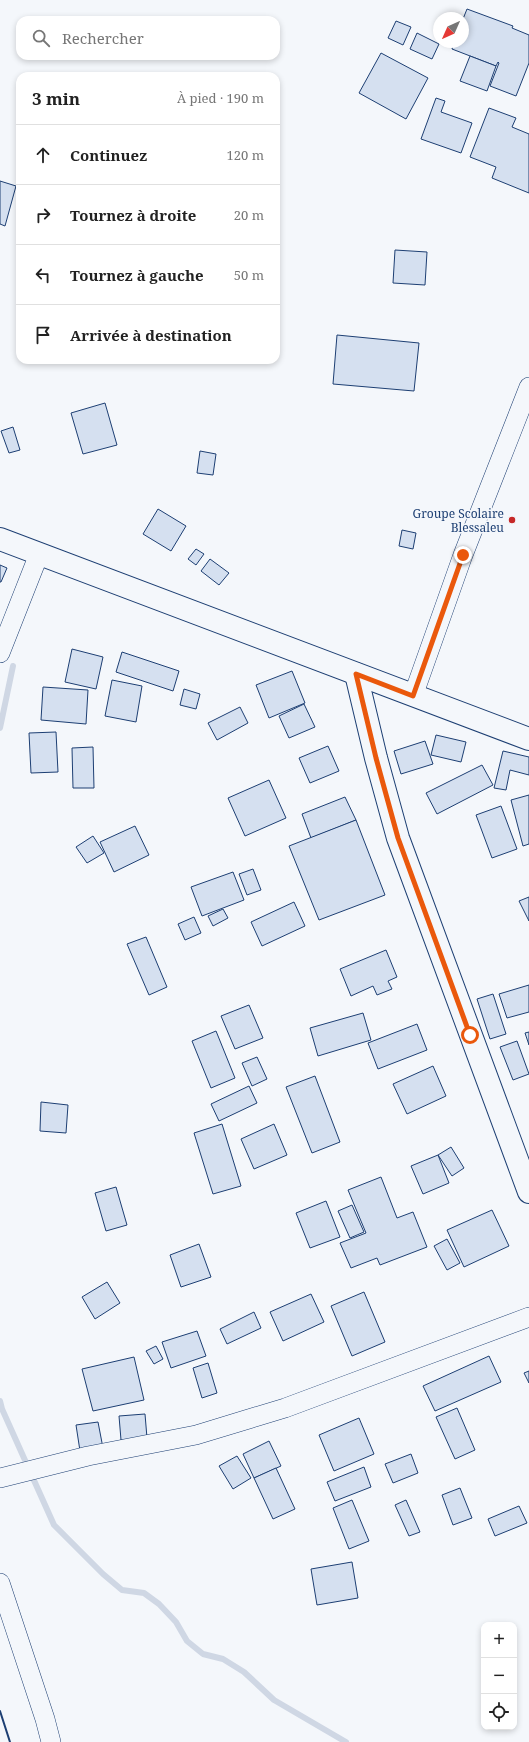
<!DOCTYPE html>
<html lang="fr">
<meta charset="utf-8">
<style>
body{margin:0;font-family:"Noto Serif",serif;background:#f6f6f6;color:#222}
.controls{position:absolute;right:12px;bottom:12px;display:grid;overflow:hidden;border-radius:8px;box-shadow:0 2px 6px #0003}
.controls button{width:36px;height:36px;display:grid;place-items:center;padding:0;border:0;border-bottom:1px solid #e0e0e0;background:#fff;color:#222;font:20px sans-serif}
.compass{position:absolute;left:433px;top:12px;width:36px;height:36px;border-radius:50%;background:#fff;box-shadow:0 2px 6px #0003;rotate:225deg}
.stop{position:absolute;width:12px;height:12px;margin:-9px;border:3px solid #ea580c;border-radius:50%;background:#fff}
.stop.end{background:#ea580c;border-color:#fff;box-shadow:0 1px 4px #0008}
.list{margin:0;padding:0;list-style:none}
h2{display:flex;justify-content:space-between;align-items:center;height:52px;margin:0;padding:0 16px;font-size:17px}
h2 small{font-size:13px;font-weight:400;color:#767676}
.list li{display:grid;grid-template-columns:26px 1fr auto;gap:12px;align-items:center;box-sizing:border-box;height:60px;padding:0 16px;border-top:1px solid #e0e0e0}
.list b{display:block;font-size:15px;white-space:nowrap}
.list em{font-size:13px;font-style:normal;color:#767676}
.icon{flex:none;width:22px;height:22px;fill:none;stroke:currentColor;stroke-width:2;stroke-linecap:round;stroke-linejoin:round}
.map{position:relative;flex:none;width:529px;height:1742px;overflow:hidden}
.search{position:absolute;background:#fff;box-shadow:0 2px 6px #0003;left:16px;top:16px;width:264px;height:44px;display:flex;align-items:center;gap:10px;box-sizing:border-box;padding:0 14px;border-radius:12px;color:#767676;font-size:15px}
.panel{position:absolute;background:#fff;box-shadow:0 2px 6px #0003;left:16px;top:72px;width:264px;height:292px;border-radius:12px}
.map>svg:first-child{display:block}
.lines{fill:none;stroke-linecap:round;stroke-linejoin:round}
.stream{stroke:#cfd7e4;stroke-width:6}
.building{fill:#d5e0f0;stroke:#1d3f73}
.street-casing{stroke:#1d3f73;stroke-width:20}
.secondary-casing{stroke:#1d3f73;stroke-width:24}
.primary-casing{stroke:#1d3f73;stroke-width:24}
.street{stroke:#f4f7fb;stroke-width:19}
.secondary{stroke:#f4f7fb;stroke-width:22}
.primary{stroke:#f4f7fb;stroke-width:22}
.wall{stroke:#1d3f73;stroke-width:2}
.route{stroke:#ea580c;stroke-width:5}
.poi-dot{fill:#c62828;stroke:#f4f7fb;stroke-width:1.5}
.labels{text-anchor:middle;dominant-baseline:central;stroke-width:3;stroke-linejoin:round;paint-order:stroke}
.poi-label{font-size:12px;fill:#1d3f73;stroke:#f4f7fb;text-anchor:end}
</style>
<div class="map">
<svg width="529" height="1742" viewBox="0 0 529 1742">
<rect width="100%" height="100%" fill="#f4f7fb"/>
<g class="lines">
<g class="stream">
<path d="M0,728L13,666"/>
<path d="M0,1401L2,1409L54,1525L103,1574L122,1590L144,1593L159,1604L176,1622L187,1641L203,1654L223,1659L244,1672L274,1700L346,1742"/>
</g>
</g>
<g class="building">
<path d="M467,9L513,26L512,28L529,35V63L516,96L490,86L499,63L498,62L496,66L452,49L454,42H463V19Z"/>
<path d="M396,21L411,27L403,45L388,38Z"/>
<path d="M417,33L439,44L432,59L410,49Z"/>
<path d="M381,53L428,78L406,119L359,93Z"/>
<path d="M470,56L496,66L487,91L460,81Z"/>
<path d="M436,98L445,101L441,112L472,123L461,153L421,139Z"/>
<path d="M489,108L516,118L512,127L529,134V193L492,178L496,167L470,157Z"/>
<path d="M0,181L16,186L5,226L0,224Z"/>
<path d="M395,250L427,252L425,285L393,283Z"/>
<path d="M337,335L419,343L414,391L333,384Z"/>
<path d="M105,403L117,445L83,454L71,413Z"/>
<path d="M13,427L20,450L9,453L1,431Z"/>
<path d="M200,451L216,454L213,475L197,473Z"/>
<path d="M158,509L186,526L171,551L143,534Z"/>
<path d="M402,530L416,533L413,549L399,546Z"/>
<path d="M196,549L204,554L196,565L188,559Z"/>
<path d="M210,559L229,573L219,585L201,571Z"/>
<path d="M0,565L7,568L1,582H0Z"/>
<path d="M72,649L103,657L96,689L65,682Z"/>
<path d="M122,652L179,671L173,691L116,672Z"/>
<path d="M292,671L305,703L269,718L256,685Z"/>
<path d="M112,680L142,686L136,722L105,716Z"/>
<path d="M43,687L88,690L86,724L41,720Z"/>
<path d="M184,689L200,694L196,709L180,705Z"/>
<path d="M304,704L315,727L289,738L279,716Z"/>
<path d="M240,707L248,723L217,740L208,723Z"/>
<path d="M56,732L58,772L31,773L29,733Z"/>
<path d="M436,735L466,742L461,762L431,755Z"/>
<path d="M425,741L433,764L401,774L394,751Z"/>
<path d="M328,746L339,771L310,783L299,758Z"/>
<path d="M93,747L94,788H73L72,748Z"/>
<path d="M503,751L529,757V775L510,770L506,790L494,788Z"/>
<path d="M482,765L493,785L437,814L426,793Z"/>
<path d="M269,780L286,818L245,836L228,798Z"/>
<path d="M529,795V844L523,846L511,800Z"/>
<path d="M345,797L356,820L311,838L302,814Z"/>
<path d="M501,806L517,849L492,858L476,815Z"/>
<path d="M356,820L385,895L319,920L289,846Z"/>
<path d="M135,826L149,855L114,872L100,842Z"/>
<path d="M93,836L104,853L87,863L76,847Z"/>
<path d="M253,869L261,890L247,895L239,874Z"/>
<path d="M233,872L244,900L202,916L191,887Z"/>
<path d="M529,897V921L519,901Z"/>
<path d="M294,902L305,926L262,946L251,922Z"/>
<path d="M223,909L228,918L213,926L208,916Z"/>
<path d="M194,917L201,933L185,940L178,924Z"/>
<path d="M146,937L167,987L149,995L127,944Z"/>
<path d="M386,950L397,977L388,981L392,989L377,995L373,986L351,996L340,969Z"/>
<path d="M529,985V1012L507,1018L499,994Z"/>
<path d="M493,994L506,1034L490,1039L477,999Z"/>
<path d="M249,1005L263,1038L235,1049L221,1016Z"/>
<path d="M363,1013L371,1040L318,1056L310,1028Z"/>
<path d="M417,1024L427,1050L378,1069L368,1043Z"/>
<path d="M216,1031L235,1078L211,1088L192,1041Z"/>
<path d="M529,1032V1045L525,1033Z"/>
<path d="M517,1041L529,1074L513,1080L500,1047Z"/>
<path d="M257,1057L267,1079L252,1086L242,1063Z"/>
<path d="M433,1066L446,1096L407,1114L393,1084Z"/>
<path d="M315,1076L340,1142L312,1153L286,1087Z"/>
<path d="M249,1086L257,1103L219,1121L211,1104Z"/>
<path d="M41,1102L68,1105L66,1133L40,1131Z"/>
<path d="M222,1124L241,1186L213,1194L194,1133Z"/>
<path d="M274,1124L287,1155L254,1169L241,1139Z"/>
<path d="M451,1147L464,1168L452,1176L438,1155Z"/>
<path d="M438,1155L449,1183L423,1194L411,1166Z"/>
<path d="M381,1177L397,1218L413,1212L427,1247L380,1265L377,1258L351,1268L340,1243L366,1233L348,1190Z"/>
<path d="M116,1187L127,1225L106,1231L95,1193Z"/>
<path d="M326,1201L340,1237L310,1248L296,1213Z"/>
<path d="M352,1205L364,1232L350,1238L338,1211Z"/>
<path d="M492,1210L509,1246L464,1267L447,1230Z"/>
<path d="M447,1239L460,1263L447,1270L434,1246Z"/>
<path d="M199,1244L211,1277L181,1287L170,1255Z"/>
<path d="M107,1282L120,1303L95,1319L82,1297Z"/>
<path d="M364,1292L385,1342L352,1356L331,1306Z"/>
<path d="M311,1294L324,1322L283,1341L270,1312Z"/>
<path d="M254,1312L261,1328L227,1344L220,1329Z"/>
<path d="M197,1331L206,1356L171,1368L162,1342Z"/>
<path d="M156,1346L163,1359L154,1364L146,1351Z"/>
<path d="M489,1356L501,1382L435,1411L423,1386Z"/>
<path d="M134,1357L144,1400L93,1411L82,1369Z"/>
<path d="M208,1363L217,1393L202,1398L193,1368Z"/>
<path d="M529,1371V1383L524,1373Z"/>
<path d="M457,1408L475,1450L455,1459L436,1417Z"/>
<path d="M145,1414L147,1438L121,1440L119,1416Z"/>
<path d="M359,1418L374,1454L334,1471L319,1435Z"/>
<path d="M98,1422L103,1448L80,1451L76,1425Z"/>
<path d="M269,1441L281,1466L254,1478L243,1454Z"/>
<path d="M411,1454L418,1473L393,1483L385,1464Z"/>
<path d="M237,1456L251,1478L233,1489L219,1466Z"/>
<path d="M364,1467L371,1487L335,1501L327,1482Z"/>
<path d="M276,1468L295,1509L273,1519L254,1478Z"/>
<path d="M460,1488L472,1518L453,1525L442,1495Z"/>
<path d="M352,1500L369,1541L349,1549L333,1508Z"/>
<path d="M406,1500L420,1532L409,1536L395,1505Z"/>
<path d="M519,1506L527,1523L495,1536L488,1519Z"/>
<path d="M352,1562L358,1598L317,1605L311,1569Z"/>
</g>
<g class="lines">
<g class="street-casing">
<g id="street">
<path d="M0,653L39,554"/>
<path d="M413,696L463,555L529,387"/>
<path d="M0,1478L88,1456L196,1435L285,1408L529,1317"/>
<path d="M0,1583L45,1719L51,1742"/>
</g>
</g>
<g class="secondary-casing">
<path id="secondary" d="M356,674L376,758L398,838L529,1192"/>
</g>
<g class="primary-casing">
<path id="primary" d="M0,539L529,739"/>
</g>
<use href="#street" class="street"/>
<use href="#secondary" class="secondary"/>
<use href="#primary" class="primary"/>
<path class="wall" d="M0,1711L10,1742"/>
</g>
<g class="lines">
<path class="route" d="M463,555L413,696L356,674L376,758L398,838L470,1035"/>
</g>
<circle class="poi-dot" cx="512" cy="520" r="4"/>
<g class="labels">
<g class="poi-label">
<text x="504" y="513">Groupe Scolaire<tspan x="504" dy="14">Blessaleu</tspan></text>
</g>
</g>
</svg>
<div class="controls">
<button>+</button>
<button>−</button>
<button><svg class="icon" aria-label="locate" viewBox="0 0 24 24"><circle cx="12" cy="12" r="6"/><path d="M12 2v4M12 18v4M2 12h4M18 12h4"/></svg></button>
</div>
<svg class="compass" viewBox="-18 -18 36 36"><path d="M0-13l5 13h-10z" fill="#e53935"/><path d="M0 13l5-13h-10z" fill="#767676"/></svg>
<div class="stop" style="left:470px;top:1035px"></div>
<div class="stop end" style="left:463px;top:555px"></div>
<div class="search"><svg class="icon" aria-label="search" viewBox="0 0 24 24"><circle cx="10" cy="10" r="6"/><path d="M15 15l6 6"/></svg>Rechercher</div>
<section class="panel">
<h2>3 min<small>À pied · 190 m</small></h2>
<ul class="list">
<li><svg class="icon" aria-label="ahead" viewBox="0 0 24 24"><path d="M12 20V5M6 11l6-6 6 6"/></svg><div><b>Continuez</b></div><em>120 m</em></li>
<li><svg class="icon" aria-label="right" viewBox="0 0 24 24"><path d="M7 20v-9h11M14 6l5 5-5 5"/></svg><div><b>Tournez à droite</b></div><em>20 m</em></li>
<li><svg class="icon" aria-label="left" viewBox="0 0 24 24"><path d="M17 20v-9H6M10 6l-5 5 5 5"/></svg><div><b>Tournez à gauche</b></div><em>50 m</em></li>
<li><svg class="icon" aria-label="arrive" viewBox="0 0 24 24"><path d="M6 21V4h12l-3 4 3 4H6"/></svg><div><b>Arrivée à destination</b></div></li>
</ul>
</section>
</div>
